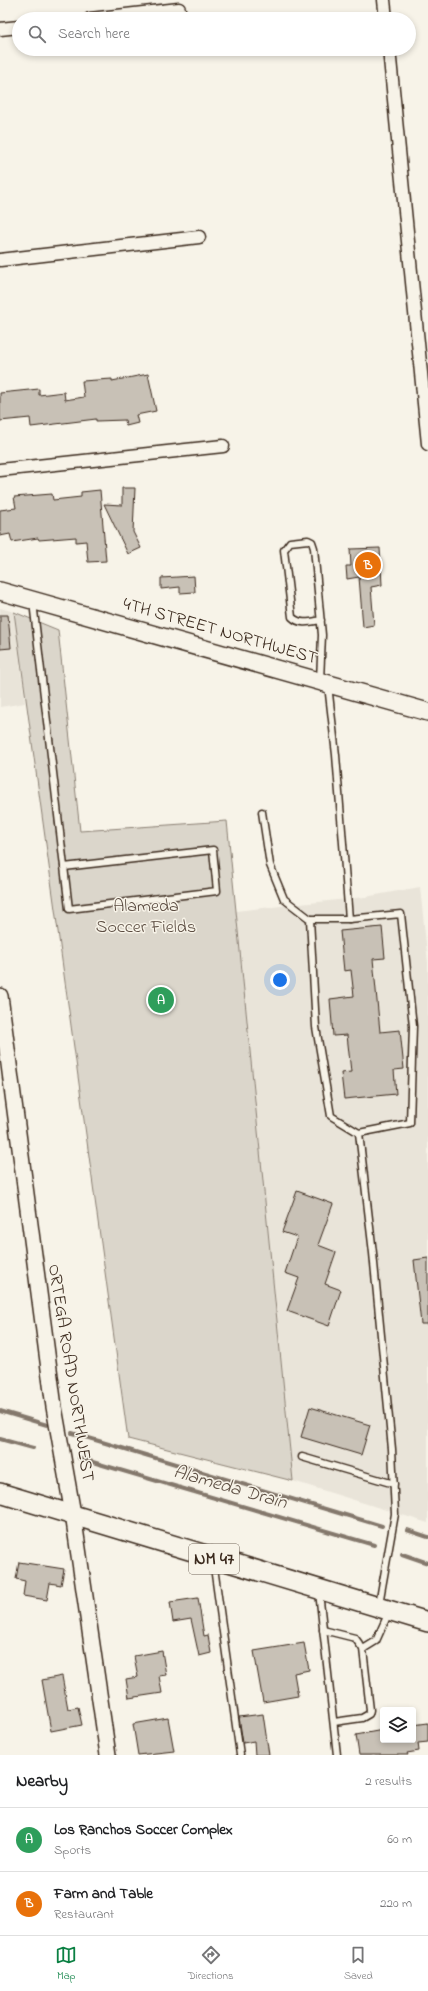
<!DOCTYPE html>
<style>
body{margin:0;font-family:"Indie Flower",sans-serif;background:#f6f6f6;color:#202124}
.controls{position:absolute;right:12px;bottom:12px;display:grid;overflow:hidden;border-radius:4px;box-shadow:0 2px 6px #0003}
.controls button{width:36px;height:36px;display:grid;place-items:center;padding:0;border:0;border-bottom:1px solid #e0e0e0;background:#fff;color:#202124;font:20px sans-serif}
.you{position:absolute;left:280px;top:980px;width:14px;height:14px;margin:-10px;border:3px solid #fff;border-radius:50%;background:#1a73e8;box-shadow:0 0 0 6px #1a73e833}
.badge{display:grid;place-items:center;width:26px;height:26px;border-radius:50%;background:#0b8043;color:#fff;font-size:13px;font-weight:700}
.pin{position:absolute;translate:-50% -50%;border:2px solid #fff;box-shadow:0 1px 4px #0006}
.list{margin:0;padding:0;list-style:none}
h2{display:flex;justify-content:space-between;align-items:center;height:52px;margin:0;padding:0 16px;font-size:17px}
h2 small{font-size:13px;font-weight:400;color:#757577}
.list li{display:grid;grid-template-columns:26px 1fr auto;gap:12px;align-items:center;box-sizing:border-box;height:64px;padding:0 16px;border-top:1px solid #e0e0e0}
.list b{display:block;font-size:15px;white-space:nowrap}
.list p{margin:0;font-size:13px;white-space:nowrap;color:#757577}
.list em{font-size:13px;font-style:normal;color:#757577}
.icon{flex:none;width:22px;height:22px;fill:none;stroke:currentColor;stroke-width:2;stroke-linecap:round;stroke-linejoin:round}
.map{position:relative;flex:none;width:428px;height:1755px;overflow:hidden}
.search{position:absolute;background:#fff;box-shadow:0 2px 6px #0003;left:12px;right:12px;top:12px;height:44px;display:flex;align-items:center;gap:10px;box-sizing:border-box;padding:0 14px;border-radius:22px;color:#757577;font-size:15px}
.sheet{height:180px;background:#fff}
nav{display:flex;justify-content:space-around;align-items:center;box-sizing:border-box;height:56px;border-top:1px solid #e0e0e0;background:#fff;font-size:11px;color:#757577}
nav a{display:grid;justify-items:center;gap:2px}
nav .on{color:#0b8043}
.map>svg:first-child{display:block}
.built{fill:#e9e4d9}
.green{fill:#dbd6cb;stroke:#8b8074}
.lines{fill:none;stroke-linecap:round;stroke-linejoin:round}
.stream{stroke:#84786c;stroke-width:4}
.building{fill:#c8c1b6;stroke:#3b2a1e}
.service-casing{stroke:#3b2a1e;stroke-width:9}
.minor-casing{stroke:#3b2a1e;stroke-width:15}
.tertiary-casing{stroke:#3b2a1e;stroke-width:18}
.secondary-casing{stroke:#3b2a1e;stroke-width:20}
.primary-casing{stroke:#3b2a1e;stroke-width:22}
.service{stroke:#f7f3e8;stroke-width:6}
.minor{stroke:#f7f3e8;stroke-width:12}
.tertiary{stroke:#f7f3e8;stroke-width:15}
.secondary{stroke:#f7f3e8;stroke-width:17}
.primary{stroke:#f7f3e8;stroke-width:19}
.labels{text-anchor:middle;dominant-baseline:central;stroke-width:3;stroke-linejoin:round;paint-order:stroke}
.shield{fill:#f7f3e8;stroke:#73665b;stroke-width:1}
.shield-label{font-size:17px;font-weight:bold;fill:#3b2a1e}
.street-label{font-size:18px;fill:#3b2a1e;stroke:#f7f3e8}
.park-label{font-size:18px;fill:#5b4c41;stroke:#f7f3e8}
.water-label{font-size:19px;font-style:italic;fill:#5f5145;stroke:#f7f3e8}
</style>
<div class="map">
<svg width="428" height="1755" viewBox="0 0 428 1755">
<rect width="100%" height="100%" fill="#f7f3e8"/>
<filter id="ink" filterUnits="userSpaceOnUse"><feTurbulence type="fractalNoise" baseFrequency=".025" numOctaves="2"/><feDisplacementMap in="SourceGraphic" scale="8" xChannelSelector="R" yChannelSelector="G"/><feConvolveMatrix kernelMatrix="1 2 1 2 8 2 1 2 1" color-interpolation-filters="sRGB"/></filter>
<g filter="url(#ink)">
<g class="built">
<path d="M0,608L14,612L25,703L0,707Z"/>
<path d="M420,887L428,963V1523L293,1481L236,911L365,897Z"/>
</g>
<path class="green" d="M14,612L58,630L80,831L227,821L293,1481L128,1439Z"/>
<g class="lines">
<g class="stream">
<path d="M0,1411L47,1425"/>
<path d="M72,1433L382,1526"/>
<path d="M0,1439L33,1448"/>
<path d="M79,1458L374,1545"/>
<path d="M407,1530L428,1537"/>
<path d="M402,1554L428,1563"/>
</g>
</g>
<g class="building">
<path d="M148,374L156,411L136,415L138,423L126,426L125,420L96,421V419L31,427L30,418L0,421V393L39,389V395L64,392L65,400L84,397L82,381L112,379V381Z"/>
<path d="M122,488H135L133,532L141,548L128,554L104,504L122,505Z"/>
<path d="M100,490L106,561L88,562L86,541L76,542V537L39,540L38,538L12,542L10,534L0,536V510L16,508L14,497L52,494L53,500L81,497V492Z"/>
<path d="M380,548L382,585L371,587L374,625L363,627L359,577L347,579L346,566H351L350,549Z"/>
<path d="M194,576L195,592L180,593V587L161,589V578Z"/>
<path d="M0,615H8L11,648L0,649Z"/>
<path d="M382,927L385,958L373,959L380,1032L400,1030L404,1069L394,1070L396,1094L344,1099L341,1073L351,1072L347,1035L333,1036L330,999L354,996L351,970L344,971L340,931Z"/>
<path d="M297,1191L333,1204L318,1245L336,1252L325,1284L341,1290L329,1326L287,1311L299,1278L285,1273L297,1237L282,1232Z"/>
<path d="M428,1258V1324H421L414,1260Z"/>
<path d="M310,1407L370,1425L361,1455L301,1437Z"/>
<path d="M19,1562L64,1569L61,1585L50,1583L47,1600L23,1596L25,1581L16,1579Z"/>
<path d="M198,1598L204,1636L208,1635L211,1653L199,1656L191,1619L173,1622L170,1602Z"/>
<path d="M304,1643L309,1670L294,1673L298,1696L263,1702L254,1651Z"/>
<path d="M162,1651L166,1675L159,1676L162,1693L129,1698L126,1679L138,1677L134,1656Z"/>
<path d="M62,1676L68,1709L78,1707L82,1725L51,1731L42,1680Z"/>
<path d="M263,1714L269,1755H255L254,1741L243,1743L239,1717Z"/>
<path d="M168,1718L174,1751L138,1755L133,1724Z"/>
<path d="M428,1723V1742L418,1743L419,1751L407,1753L408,1755H359L356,1735L383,1730V1740H413V1725Z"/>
</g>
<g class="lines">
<g class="service-casing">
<g id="service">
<path d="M33,602L69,909L217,891L213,850L64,867"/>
<path d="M320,680L322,635L314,548L312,542L308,540L290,542L284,550L292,617C300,625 310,622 321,620"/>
<path d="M328,685L336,755L349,919"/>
<path d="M262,812L270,865L284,899L310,919"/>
<path d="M359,1133L331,1116L316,1027L310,919H349L401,914L413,1026L410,1123L359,1133L373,1253L392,1449L395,1514L379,1604"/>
<path d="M302,1457L394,1484"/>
<path d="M213,1560L240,1755"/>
<path d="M319,1592L337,1755"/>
<path d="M323,1630L355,1638L363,1649L370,1710L369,1714L362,1718L334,1722"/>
<path d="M363,1649L376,1641L389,1612"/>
</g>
</g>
<g class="minor-casing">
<g id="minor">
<path d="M384,0L386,19"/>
<path d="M90,19L179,9"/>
<path d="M0,29L19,27"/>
<path d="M389,49L428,444"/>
<path d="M0,260L199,237"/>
<path d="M0,470L223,446"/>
</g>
</g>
<g class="tertiary-casing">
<path id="tertiary" d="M0,996L54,1407L73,1514L108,1755"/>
</g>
<g class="secondary-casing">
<path id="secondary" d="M0,591L428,712"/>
</g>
<g class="primary-casing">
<path id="primary" d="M0,1493L428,1622"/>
</g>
<use href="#service" class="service"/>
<use href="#minor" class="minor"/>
<use href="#tertiary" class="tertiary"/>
<use href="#secondary" class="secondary"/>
<use href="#primary" class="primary"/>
</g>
</g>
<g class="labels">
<rect class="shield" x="189" y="1544" width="50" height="30" rx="3"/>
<g class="shield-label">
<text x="214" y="1559">NM 47</text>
</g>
<g class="street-label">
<text transform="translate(220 632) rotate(16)">4TH STREET NORTHWEST</text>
<text transform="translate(70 1373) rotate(81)">ORTEGA ROAD NORTHWEST</text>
</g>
<g class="park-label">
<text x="146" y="907">Alameda<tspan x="146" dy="21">Soccer Fields</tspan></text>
</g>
<g class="water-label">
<text transform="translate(230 1488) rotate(16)">Alameda Drain</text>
</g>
</g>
</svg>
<div class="controls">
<button><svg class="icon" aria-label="layers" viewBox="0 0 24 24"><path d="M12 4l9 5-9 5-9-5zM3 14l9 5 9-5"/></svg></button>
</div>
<div class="you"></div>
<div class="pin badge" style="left:161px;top:1000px;background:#2e9e5b">A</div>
<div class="pin badge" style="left:368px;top:565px;background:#e8710a">B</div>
<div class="search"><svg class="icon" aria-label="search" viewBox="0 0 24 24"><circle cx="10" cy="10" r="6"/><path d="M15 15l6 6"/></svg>Search here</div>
</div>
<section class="sheet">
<h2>Nearby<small>2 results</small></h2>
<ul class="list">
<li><span class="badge" style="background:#2e9e5b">A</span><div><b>Los Ranchos Soccer Complex</b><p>Sports</p></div><em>60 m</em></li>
<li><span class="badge" style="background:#e8710a">B</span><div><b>Farm and Table</b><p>Restaurant</p></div><em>220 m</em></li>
</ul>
</section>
<nav>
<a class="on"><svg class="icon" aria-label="map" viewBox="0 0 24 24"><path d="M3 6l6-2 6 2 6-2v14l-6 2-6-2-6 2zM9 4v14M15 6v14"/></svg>Map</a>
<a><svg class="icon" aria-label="directions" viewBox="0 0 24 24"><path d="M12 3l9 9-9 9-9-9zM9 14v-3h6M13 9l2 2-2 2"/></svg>Directions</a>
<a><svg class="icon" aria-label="saved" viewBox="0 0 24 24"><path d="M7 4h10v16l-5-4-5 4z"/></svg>Saved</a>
</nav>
